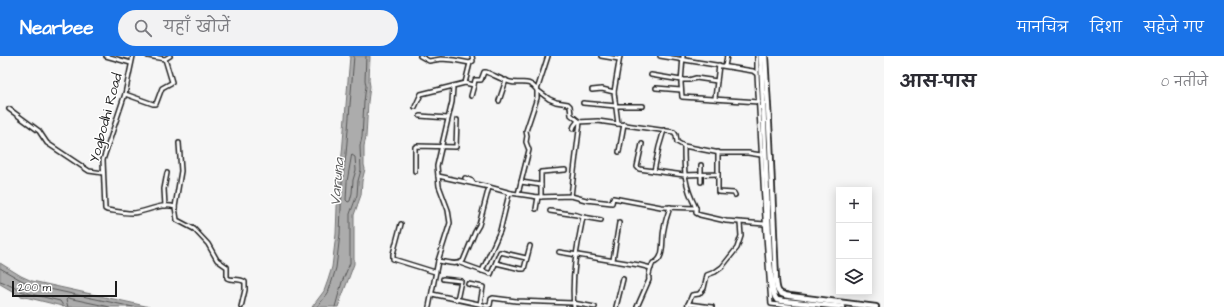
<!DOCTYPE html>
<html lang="hi">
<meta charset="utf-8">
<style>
body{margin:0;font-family:"Architects Daughter","Playpen Sans Deva",sans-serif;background:#f2f2f3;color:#2b2b33}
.controls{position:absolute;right:12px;bottom:12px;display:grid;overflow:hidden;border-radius:0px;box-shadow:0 2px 10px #0003}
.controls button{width:36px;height:36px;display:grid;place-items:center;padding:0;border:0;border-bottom:1px solid #e1e1e2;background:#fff;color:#2b2b33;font:20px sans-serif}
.scale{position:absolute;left:12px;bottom:10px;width:105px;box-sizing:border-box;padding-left:4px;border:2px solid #1c1c1c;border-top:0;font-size:11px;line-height:14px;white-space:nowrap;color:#1c1c1c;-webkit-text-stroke:3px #fff;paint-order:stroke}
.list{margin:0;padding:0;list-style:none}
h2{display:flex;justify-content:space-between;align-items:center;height:52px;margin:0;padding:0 16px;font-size:17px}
h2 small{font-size:13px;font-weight:400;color:#7c7c81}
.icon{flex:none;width:22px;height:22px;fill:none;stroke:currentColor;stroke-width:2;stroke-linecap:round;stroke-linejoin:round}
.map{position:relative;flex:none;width:884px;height:251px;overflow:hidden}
header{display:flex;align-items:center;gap:24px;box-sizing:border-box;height:56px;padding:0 20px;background:#1a73e8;color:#fff}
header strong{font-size:19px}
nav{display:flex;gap:22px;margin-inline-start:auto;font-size:14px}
.search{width:280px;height:36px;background:#f2f2f3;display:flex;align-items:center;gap:10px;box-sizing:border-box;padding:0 14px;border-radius:22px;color:#7c7c81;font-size:15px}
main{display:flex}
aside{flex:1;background:#fff}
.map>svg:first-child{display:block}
.water{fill:#acacac;stroke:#727272}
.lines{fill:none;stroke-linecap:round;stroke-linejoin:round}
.shore{stroke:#565656;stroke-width:1}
.street-casing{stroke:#1c1c1c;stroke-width:6}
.secondary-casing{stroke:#1c1c1c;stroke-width:8}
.street{stroke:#fff;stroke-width:3}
.secondary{stroke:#fff;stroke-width:4.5}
.labels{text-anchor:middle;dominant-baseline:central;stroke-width:3;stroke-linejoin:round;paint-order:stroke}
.street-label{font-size:14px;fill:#1c1c1c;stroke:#fff}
.water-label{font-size:15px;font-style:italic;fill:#5d5d5d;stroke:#fff}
</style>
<header>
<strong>Nearbee</strong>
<div class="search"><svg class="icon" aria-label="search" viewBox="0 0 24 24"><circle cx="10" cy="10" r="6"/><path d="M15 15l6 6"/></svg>यहाँ खोजें</div>
<nav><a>मानचित्र</a><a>दिशा</a><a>सहेजे गए</a></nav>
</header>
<main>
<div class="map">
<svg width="884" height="251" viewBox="0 0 884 251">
<rect width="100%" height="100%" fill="#f6f6f6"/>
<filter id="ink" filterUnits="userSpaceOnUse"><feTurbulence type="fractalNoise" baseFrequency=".025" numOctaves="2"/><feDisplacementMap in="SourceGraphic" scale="8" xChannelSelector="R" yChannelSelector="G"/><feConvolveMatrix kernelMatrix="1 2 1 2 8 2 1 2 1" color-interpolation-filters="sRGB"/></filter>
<g filter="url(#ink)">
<g class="water">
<path d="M350,0H370L369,24L370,30L368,46L366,81L364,90V109L365,113L362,125L361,139L354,159V208L338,251H312L324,235L328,224L332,211L336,178L338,125L342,98Z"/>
<path d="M0,207L21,220L32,225L150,251H66L21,240L0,228Z"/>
</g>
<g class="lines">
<g class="shore">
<path d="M352,99L355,101L356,114L353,124L352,137L350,145L348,146L346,144L347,126Z"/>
<path d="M0,212L19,223L31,229L133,251"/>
<path d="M0,225L3,226L23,236L60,245L62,248L63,251"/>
<path d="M68,251L66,244L68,242L110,251"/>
<path d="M317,251L328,237L332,225L336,212L340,178L342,126L346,98L354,0"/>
<path d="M335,251L342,226L350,207V158L357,139L358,125L361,114L360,90L362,81L364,46L366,30L365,24L366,0"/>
</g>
<g class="street-casing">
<g id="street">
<path d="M106,0L131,7"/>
<path d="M133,0L125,38L103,104L105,153L107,154C115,155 123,157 132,157C145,157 161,146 175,151L177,164L194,173L208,188L217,204L227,211V222C232,225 239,222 245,226V234L241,251"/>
<path d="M148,0L165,3L170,0"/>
<path d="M420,0L429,5L441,3L454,4L470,7L473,5L472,0"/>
<path d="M548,0L537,34L549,43L556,46L568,48L570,50L571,59L580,66L571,140"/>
<path d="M601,0L619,3"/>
<path d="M660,0L753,15L757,18L766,180L771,248L797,251"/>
<path d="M683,0L681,27L682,41L759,46"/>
<path d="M757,0V18"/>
<path d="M725,10L727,0"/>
<path d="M651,19L681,24H689L696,22L717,25"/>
<path d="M465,27L474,29L471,40"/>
<path d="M474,29L475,24H481L484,16H486C494,19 502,24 510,26C521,29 528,22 537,34V42L526,75L527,80L526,86L529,94L518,138"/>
<path d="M656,32L681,34"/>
<path d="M592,34L602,33L614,36L618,68"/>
<path d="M614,36L620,0"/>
<path d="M125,38L153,48H156L162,32L171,27L172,26L165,3"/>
<path d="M715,42L719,9"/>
<path d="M499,45L506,24"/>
<path d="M583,47L616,50H643"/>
<path d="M415,51L421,38L465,27L470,7"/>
<path d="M9,53L39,75L47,87L89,115L103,117"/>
<path d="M420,60L448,62"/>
<path d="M573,73L574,70L577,66L598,65L674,76L676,79L677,86L684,90C684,116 684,128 696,152"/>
<path d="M642,88L637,111L639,113L684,119L718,118V96"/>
<path d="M684,90L720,97H748L761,99"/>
<path d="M619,96L624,68"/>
<path d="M701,109V126"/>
<path d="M415,115V91L417,90L456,91L457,64"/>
<path d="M654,115L659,91L664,74"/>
<path d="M718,118V136L734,137L735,139"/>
<path d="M438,120L489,131L511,137"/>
<path d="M465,122L472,125L473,127"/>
<path d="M521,126L541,129"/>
<path d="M541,141V116L565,114"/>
<path d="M165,150L164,133L167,117"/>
<path d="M175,151L181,115L179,87"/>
<path d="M536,153L538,141"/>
<path d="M550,155L577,159L583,161C577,191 571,220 574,251"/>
<path d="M583,161L601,164"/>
<path d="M401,168L393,198V203L435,216"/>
<path d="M559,196L639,209L651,212"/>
<path d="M613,204L619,167"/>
<path d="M438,205C446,206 456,210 463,205L475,176L479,169L489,131"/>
<path d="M460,207L491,218L500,196L526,202"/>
<path d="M496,207L521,213H524L530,190"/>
<path d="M482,215L500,175L509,138L511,137L538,141L571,140L586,144L612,147L613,142L661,151L696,152V157L700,159L726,165L765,168"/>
<path d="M443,223L461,225L457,244"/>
<path d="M468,228L483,231L480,248"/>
<path d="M432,238L488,250L490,249L491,243L493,242L516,245L573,247L595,251"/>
<path d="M688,248L712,251"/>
<path d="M429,251L438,205L450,167L448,154L439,130L437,110L452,46L453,31"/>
<path d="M616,251L623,223"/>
<path d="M637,251L649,224C648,218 650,213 653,207C666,204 661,183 664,173C665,165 668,158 670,151"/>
<path d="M687,251L692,239L699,238L704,232L707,219L715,216L722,211L737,192L741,180L740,167"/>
</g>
</g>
<g class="secondary-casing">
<g id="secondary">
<path d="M761,0L770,208L773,235L775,241L777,244L783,245L843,251"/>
<path d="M765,0L770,85L776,224C777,235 777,238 790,240L876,251"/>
</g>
</g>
<use href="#street" class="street"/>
<use href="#secondary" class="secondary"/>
</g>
</g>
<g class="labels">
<g class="street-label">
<text transform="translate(106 62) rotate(-75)">Yogbodhi Road</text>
</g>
<g class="water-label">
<text transform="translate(337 126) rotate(-85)">Varuna</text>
</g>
</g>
</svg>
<div class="controls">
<button>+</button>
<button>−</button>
<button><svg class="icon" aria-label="layers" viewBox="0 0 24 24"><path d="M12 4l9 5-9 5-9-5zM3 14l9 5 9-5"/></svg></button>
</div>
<div class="scale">200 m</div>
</div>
<aside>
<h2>आस-पास<small>0 नतीजे</small></h2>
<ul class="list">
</ul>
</aside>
</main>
